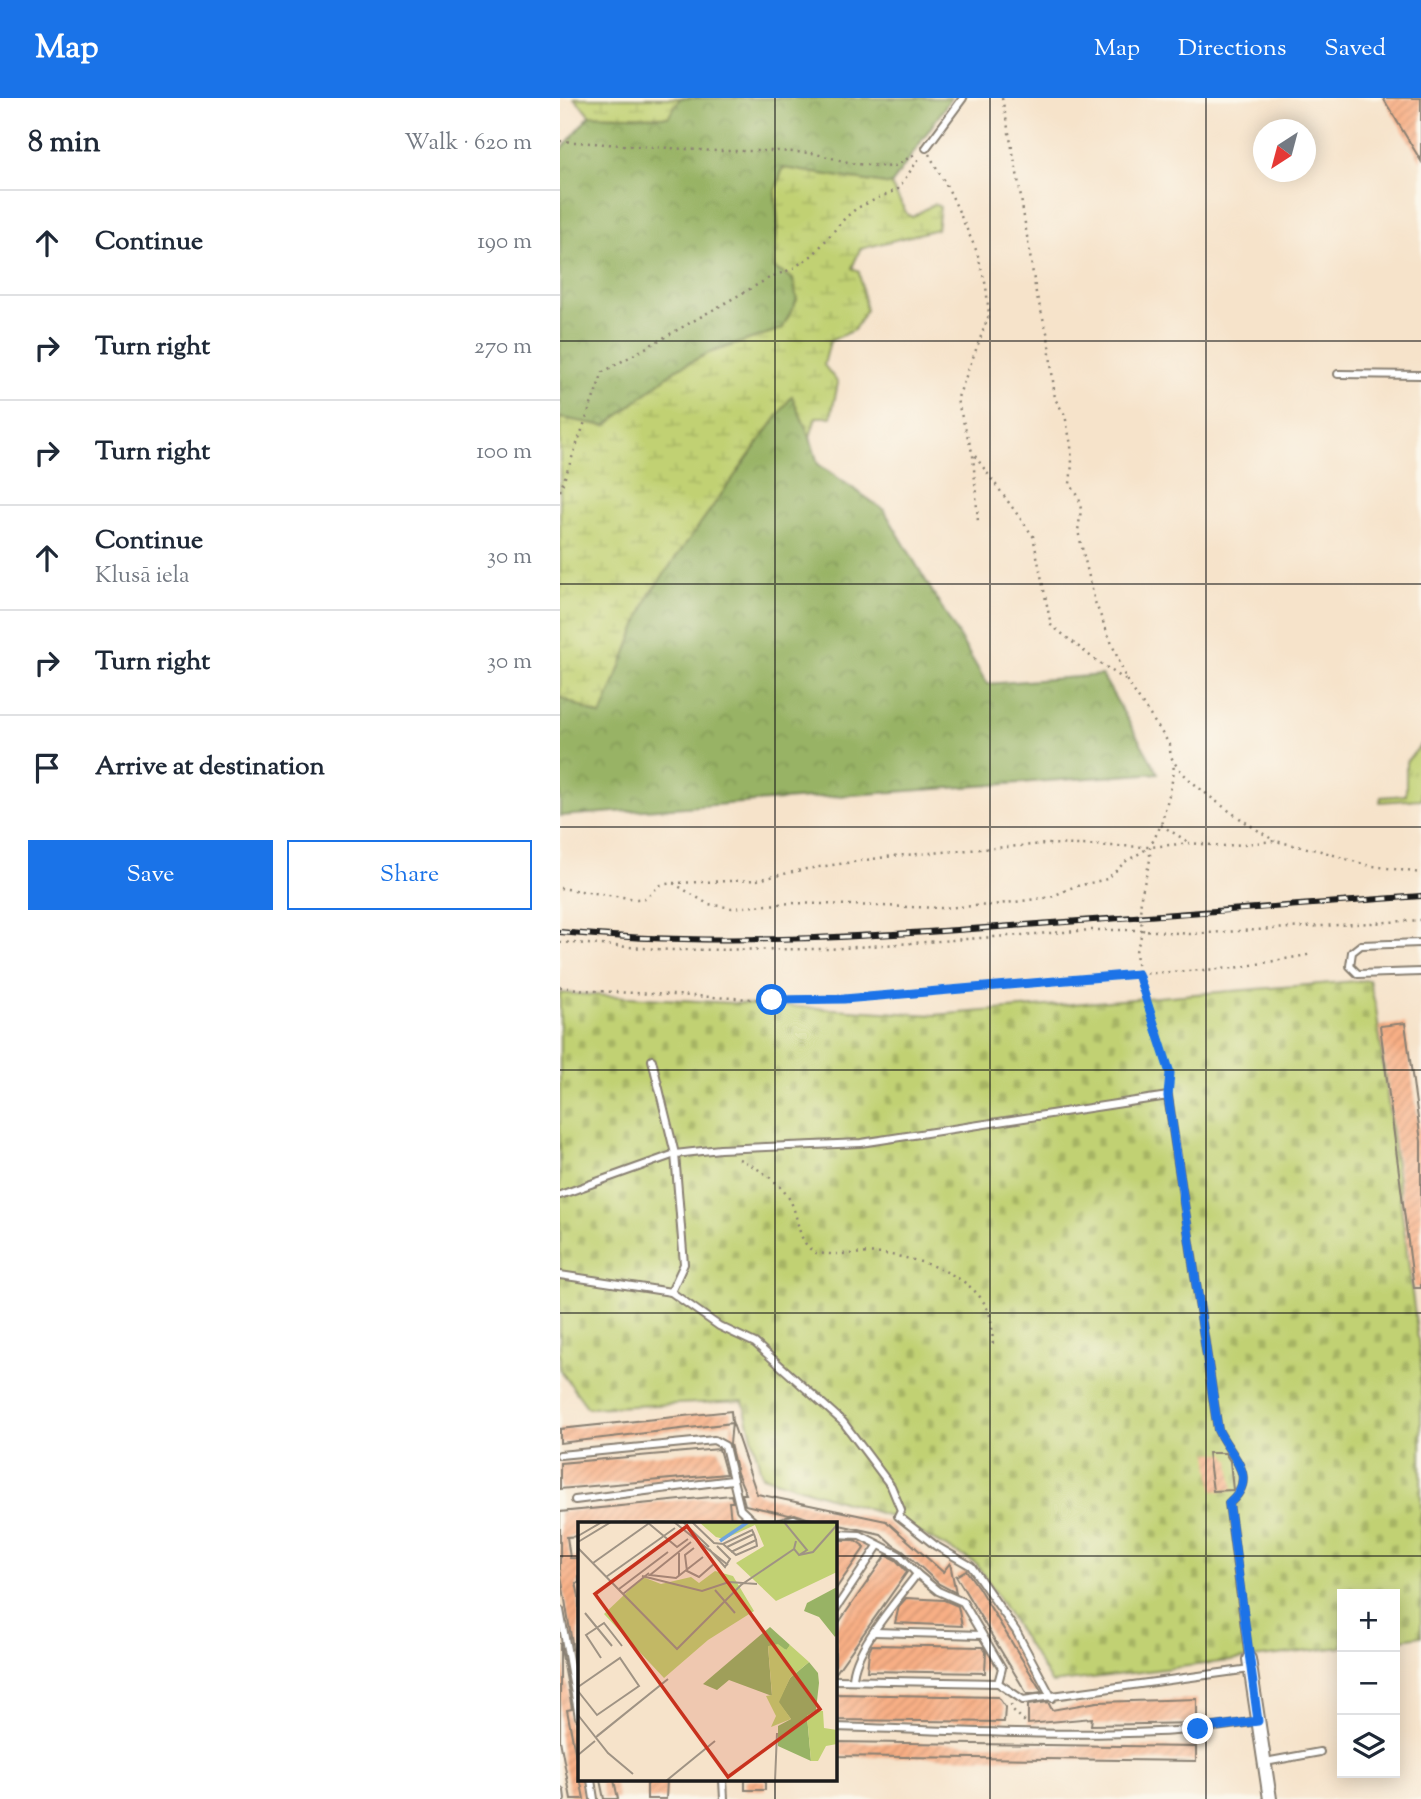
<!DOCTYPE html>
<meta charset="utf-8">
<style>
body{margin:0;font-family:"Sorts Mill Goudy",serif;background:#f2f2f3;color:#1f2937}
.controls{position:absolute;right:21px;bottom:21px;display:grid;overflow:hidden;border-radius:0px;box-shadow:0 4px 18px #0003}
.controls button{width:63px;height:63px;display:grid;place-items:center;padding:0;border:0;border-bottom:2px solid #e0e1e3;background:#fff;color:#1f2937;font:35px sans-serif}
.compass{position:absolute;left:693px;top:21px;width:63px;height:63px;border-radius:50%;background:#fff;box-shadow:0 4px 18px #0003;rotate:216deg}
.stop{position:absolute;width:21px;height:21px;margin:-16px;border:5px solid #1a73e8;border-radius:50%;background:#fff}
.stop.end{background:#1a73e8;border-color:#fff;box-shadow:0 2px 7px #0008}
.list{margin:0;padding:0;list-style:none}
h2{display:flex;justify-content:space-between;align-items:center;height:91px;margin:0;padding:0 28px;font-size:30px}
h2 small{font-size:23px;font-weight:400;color:#747a83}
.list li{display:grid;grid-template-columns:46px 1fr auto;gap:21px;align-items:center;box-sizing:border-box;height:105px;padding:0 28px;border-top:2px solid #e0e1e3}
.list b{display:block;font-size:26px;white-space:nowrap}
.list p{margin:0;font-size:23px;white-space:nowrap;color:#747a83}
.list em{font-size:23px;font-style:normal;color:#747a83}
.actions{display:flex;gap:14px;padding:21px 28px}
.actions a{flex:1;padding:16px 0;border:2px solid #1a73e8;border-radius:0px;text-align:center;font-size:24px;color:#1a73e8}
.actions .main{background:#1a73e8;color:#fff}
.icon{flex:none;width:38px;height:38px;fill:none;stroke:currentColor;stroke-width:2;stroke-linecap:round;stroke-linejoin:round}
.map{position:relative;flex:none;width:861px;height:1701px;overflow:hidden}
header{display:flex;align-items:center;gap:42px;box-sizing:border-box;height:98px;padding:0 35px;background:#1a73e8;color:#fff}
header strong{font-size:33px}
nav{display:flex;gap:38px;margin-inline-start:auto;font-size:24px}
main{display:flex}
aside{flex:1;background:#fff}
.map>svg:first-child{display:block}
.grass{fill:url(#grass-tufts);stroke:#6e7648;stroke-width:2}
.forest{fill:url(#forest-crowns);stroke:#5a6840;stroke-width:2}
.wetland{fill:url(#wetland-marsh);stroke:#6e7648;stroke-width:2}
.cemetery{fill:url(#cemetery-stones);stroke:#6e7648;stroke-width:2}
.building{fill:url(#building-hatch)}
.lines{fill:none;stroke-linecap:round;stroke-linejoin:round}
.service-casing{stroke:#898073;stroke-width:10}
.minor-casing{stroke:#898073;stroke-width:16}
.path{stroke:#898073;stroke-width:2.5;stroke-dasharray:2 5;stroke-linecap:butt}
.service{stroke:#fff;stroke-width:6}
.minor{stroke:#fff;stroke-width:12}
.rail-casing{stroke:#1c1c1c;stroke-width:6}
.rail{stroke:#fbf7ec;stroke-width:3.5;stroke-dasharray:10;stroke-linecap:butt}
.route{stroke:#1a73e8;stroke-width:9}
.grid{fill:none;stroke:#1c1c1c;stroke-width:2;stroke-opacity:0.55}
.inset-river{fill:none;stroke:#6fa4dc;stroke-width:3.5}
.inset-road{fill:none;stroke:#9f9384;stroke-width:2}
.view{fill:#c8321e;fill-opacity:0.15;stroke:#c8321e;stroke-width:3.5}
.inset-edge{fill:none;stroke:#1c1c1c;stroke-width:3.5}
</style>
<header>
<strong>Map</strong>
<nav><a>Map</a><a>Directions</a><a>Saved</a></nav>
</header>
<main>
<aside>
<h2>8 min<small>Walk · 620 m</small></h2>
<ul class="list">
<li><svg class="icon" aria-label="ahead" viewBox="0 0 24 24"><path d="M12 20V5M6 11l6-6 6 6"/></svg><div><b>Continue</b></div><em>190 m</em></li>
<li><svg class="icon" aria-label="right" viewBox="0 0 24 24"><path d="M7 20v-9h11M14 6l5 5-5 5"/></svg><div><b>Turn right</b></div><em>270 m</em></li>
<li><svg class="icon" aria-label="right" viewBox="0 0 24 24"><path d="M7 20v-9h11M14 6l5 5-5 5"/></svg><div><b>Turn right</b></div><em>100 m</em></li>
<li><svg class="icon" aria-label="ahead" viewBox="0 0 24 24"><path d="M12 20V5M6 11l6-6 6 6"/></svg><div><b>Continue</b><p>Klusā iela</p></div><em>30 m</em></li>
<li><svg class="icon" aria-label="right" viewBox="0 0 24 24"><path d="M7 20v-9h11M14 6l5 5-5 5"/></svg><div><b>Turn right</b></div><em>30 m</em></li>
<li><svg class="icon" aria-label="arrive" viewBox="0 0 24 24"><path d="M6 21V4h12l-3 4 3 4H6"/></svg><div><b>Arrive at destination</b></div></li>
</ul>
<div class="actions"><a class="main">Save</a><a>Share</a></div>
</aside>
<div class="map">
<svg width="861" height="1701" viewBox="0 0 861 1701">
<defs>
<pattern id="grass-tufts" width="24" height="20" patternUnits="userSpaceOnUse" patternTransform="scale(1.75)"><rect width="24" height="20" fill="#c1d173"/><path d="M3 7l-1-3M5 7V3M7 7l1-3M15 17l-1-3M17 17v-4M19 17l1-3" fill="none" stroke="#a5b363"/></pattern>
<pattern id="forest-crowns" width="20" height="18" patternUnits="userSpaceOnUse" patternTransform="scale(1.75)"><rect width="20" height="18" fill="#98b365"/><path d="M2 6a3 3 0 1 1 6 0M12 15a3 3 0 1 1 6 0" fill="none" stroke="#829957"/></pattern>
<pattern id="wetland-marsh" width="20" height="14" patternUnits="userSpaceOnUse" patternTransform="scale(1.75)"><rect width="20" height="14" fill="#c1d173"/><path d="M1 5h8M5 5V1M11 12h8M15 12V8" fill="none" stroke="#a5b363"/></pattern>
<pattern id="cemetery-stones" width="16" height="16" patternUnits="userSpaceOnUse" patternTransform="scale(1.75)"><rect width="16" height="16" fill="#c1d173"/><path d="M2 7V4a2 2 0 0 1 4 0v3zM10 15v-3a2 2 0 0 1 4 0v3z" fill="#a5b363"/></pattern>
<pattern id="building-hatch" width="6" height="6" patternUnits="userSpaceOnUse" patternTransform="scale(1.75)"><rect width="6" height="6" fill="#f8af85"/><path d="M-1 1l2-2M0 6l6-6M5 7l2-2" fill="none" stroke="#d49672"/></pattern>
</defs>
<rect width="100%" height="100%" fill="#fbf7ec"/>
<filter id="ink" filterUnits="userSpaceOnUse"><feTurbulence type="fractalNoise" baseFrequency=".0143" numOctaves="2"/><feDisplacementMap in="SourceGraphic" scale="14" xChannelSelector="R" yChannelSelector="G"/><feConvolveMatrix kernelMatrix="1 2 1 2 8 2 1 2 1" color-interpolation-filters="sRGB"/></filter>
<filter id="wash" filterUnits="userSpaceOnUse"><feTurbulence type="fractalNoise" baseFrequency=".00686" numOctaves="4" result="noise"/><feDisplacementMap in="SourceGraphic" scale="28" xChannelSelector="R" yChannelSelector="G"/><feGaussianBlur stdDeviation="1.57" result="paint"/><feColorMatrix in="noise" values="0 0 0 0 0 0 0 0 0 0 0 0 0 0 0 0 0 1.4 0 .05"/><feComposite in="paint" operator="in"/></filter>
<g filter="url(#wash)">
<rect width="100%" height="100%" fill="#f6e3ca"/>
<path class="grass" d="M861,647V701L820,704L821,699L846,697V664Z"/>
<g class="forest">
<path d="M120,0H391L331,87L223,70L215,95L218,122L214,170L233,181L237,202L222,231L149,255L115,272L46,328L0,320V53L30,17L108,19Z"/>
<path d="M232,297L250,339L258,366L324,412L427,586L542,577L598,675L0,718V599L41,618L89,497Z"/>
</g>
<g class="wetland">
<path d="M14,0H120L108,19L30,17Z"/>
<path d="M223,70L331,87L347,116L352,119L374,106L380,109L377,131L300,151L292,170L299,174L306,212L294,232L270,243L264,267L278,285L271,319H256L250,339L232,298L89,497L41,618L0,599V320L46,328L115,272L149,255L222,231L237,202L233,181L214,170L218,122L215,95Z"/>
</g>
<path class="cemetery" d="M809,882L816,910L861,1265V1538L835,1542V1496H782V1549L492,1585L416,1465L326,1417L202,1378L183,1303L28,1310L0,1272V895L374,917Z"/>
<g id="blocks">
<g class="building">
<path d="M823,0H861V63Z"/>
<path d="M845,925L861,1043V1190H854L820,928Z"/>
<path d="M171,1313L172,1325L0,1345V1331Z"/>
<path d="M172,1323L197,1396L326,1423L383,1474L390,1465L396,1495L379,1486L343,1453L333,1447L321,1436L247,1420L235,1416L229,1417L185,1407L182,1396H186L177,1375L170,1346Z"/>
<path d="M159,1351L166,1376L0,1391V1365Z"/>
<path d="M648,1355H665L670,1363L673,1392L653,1393Z"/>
<path d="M171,1397L173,1404H169L171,1423L135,1426H19V1438L7,1439L10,1460H19V1485H16L19,1498V1588L0,1471V1414Z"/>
<path d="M278,1442H295L305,1449L275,1492V1446Z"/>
<path d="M326,1457L336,1462L347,1474L275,1576V1530Z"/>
<path d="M406,1472L418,1489L482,1594L467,1596L396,1478Z"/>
<path d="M346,1500L384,1502L398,1508L402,1528L335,1525L339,1508Z"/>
<path d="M0,1545L12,1611L7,1612L24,1701H11L0,1642Z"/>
<path d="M312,1547L423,1549L426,1554L425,1575L307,1573L309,1553Z"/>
<path d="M275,1596L438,1599L445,1609L444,1624L275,1622Z"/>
<path d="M637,1601V1625L531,1627L532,1620L468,1626V1607L488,1604L492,1612L537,1604Z"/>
<path d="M275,1644L636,1649V1663L275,1658Z"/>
<path d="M40,1682H54L58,1701H44Z"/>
<path d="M87,1682H107L106,1701H87Z"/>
<rect x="185" y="1682" width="20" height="10"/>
</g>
</g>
</g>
<g filter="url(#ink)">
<use href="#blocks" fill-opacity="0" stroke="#898073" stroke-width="2"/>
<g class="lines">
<g class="service-casing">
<g id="service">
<path d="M366,50L403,0"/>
<path d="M778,276L861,277"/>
<path d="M861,845L801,847L792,854L790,868L798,876L861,874"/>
<path d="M92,962L115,1056L124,1166L111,1194"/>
<path d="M0,1097L115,1056L160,1051L301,1045L608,998L658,1332C671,1359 700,1379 669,1405L689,1561"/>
<path d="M0,1177L111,1194L159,1228L195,1245L283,1324L331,1388L341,1412L338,1418L376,1448L411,1468L456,1533L492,1600"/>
<path d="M0,1357L154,1342L165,1348L180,1411L196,1426"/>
<path d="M15,1402L172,1382"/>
<path d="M216,1426L234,1421L246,1426"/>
<path d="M275,1436L300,1437L339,1457L357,1476L378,1493L403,1504L442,1570L438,1585L275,1582"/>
<path d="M0,1512L19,1619"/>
<path d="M275,1512L318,1448"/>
<path d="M314,1534L422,1537"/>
<path d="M293,1582C294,1550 337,1503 357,1476"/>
<path d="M438,1585L463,1602L690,1571"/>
<path d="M275,1629C382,1632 490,1639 597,1634C631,1633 664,1628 698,1623"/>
<path d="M705,1664L760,1654"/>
<path d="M31,1682L34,1701"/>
<path d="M163,1682L164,1701"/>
<path d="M0,1693L1,1701"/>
</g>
</g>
<g class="minor-casing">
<path id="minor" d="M689,1561L710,1701"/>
</g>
<g class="path">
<path d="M442,0L457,75L476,195L488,238L495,301L505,317L511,347L512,366L510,386L519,399L521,412L518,433L535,504L567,583L610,647C610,650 610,655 611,658C619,682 692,729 715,743"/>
<path d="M0,43L156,53H217L252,55L295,66L333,69L357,55"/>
<path d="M369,56L391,96L417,154L426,188L429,217L397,302L413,357L418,424"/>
<path d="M415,358L473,438L491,527L534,561L567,583"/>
<path d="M0,393L43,274L211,179L232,171L254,156L285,120L297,110L338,91L360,59"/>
<path d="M601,727L630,745"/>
<path d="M113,785L197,782L246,771L333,758L485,746L590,749L630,745L663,748L715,743L761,753L806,767L861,775"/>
<path d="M0,790L77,801L85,800L101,787L113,785L148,806L172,810L231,805L380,810L432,807L491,799L513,789L547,781L565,764L590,749"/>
<path d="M0,844L111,852L268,851L532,832H583L630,836L861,822"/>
<path d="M0,889L35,893L212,902L284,901L578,876L675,870L753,856"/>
<path d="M609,988L610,975L578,876L576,853L583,832L580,819L581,798L590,762V749L601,727L609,697L614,674L613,664"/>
<path d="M179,1061C198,1070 219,1083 230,1102C240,1121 236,1144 256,1155C280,1158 307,1153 331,1157C366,1163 416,1179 429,1215C433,1224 432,1237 433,1247"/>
<path d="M451,1606L452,1611L466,1625"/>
</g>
<use href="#service" class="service"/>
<use href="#minor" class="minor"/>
<g class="rail-casing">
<path id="rail" d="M0,834C155,849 310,839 465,827C597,818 729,808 861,798"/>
</g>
<use href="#rail" class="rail"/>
</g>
</g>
<g class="lines" filter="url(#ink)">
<path class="route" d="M212,902L284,901L578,876L610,975L608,998L658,1332C671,1359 700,1379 669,1405L698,1623L638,1631"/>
</g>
<path class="grid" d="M215,0V1426M430,0V1701M646,0V1701M0,243H861M0,486H861M0,729H861M0,972H861M0,1215H861M0,1458H19M275,1458H861M215,1682V1701"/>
<g transform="translate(18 1424)">
<rect width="259" height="259" fill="#f6e3ca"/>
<path d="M259,65V112L257,115L241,95L226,89L229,81ZM192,105L212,123L209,128L190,124L194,174L151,158L139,168L125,162ZM231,140L240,151L241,161L238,188L229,194L233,239L200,224V204L213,197L200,180L212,156Z" fill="#98b365"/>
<path d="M200,122L208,128L212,123L231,140L212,156L201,180L213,197L193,205L198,194L188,174L194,173L190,124ZM238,188L245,189L246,206L259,208V222L248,224L240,239H233L229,194Z" fill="#c1d173"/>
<path d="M121,0H259V50L198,79L158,41L186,24L177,3L146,17L138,15ZM137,49L155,54L176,89L130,118L86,156L26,92L65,55L83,62L113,55L121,61Z" fill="#c1d173"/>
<path class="inset-river" d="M142,19L170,0"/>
<path class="inset-road" d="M69,0L99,25L110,17M96,0L150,43M105,0L131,25M114,0L136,21L145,22L174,8L176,12M206,0L229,28L221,33L216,27L218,19M0,14L24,0M0,20L33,0M113,20L72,53L98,56L125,35M145,22L158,33L179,24L178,18M149,25L176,12M0,26L99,127L163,63L216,27M116,26L107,33L109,49L121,55L137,41M131,27L147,45L152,37L139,24M153,30L178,18L176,12M101,31V54M221,33L235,30L259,3M15,41L70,2M64,54L124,69L151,60L179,62M28,55L97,6M41,67L90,30M137,68L157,91M45,72L71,51M7,91L34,124M23,136L8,113L26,101L44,124M0,165L42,136L61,164L19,193L0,169M0,193L30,231L55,252M19,214L90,157M17,216L90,157M0,233L17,219M88,259L137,219M197,259L199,211"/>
<path class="view" d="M109,4L242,187L150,255L17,72Z"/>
<rect width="259" height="259" class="inset-edge"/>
</g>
</svg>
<div class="controls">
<button>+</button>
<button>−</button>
<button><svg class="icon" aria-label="layers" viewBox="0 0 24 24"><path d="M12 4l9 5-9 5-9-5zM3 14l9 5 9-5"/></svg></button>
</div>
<svg class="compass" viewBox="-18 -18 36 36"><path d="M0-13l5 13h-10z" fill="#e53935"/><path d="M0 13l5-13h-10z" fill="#747a83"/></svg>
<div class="stop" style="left:212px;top:902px"></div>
<div class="stop end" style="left:638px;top:1631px"></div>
</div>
</main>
